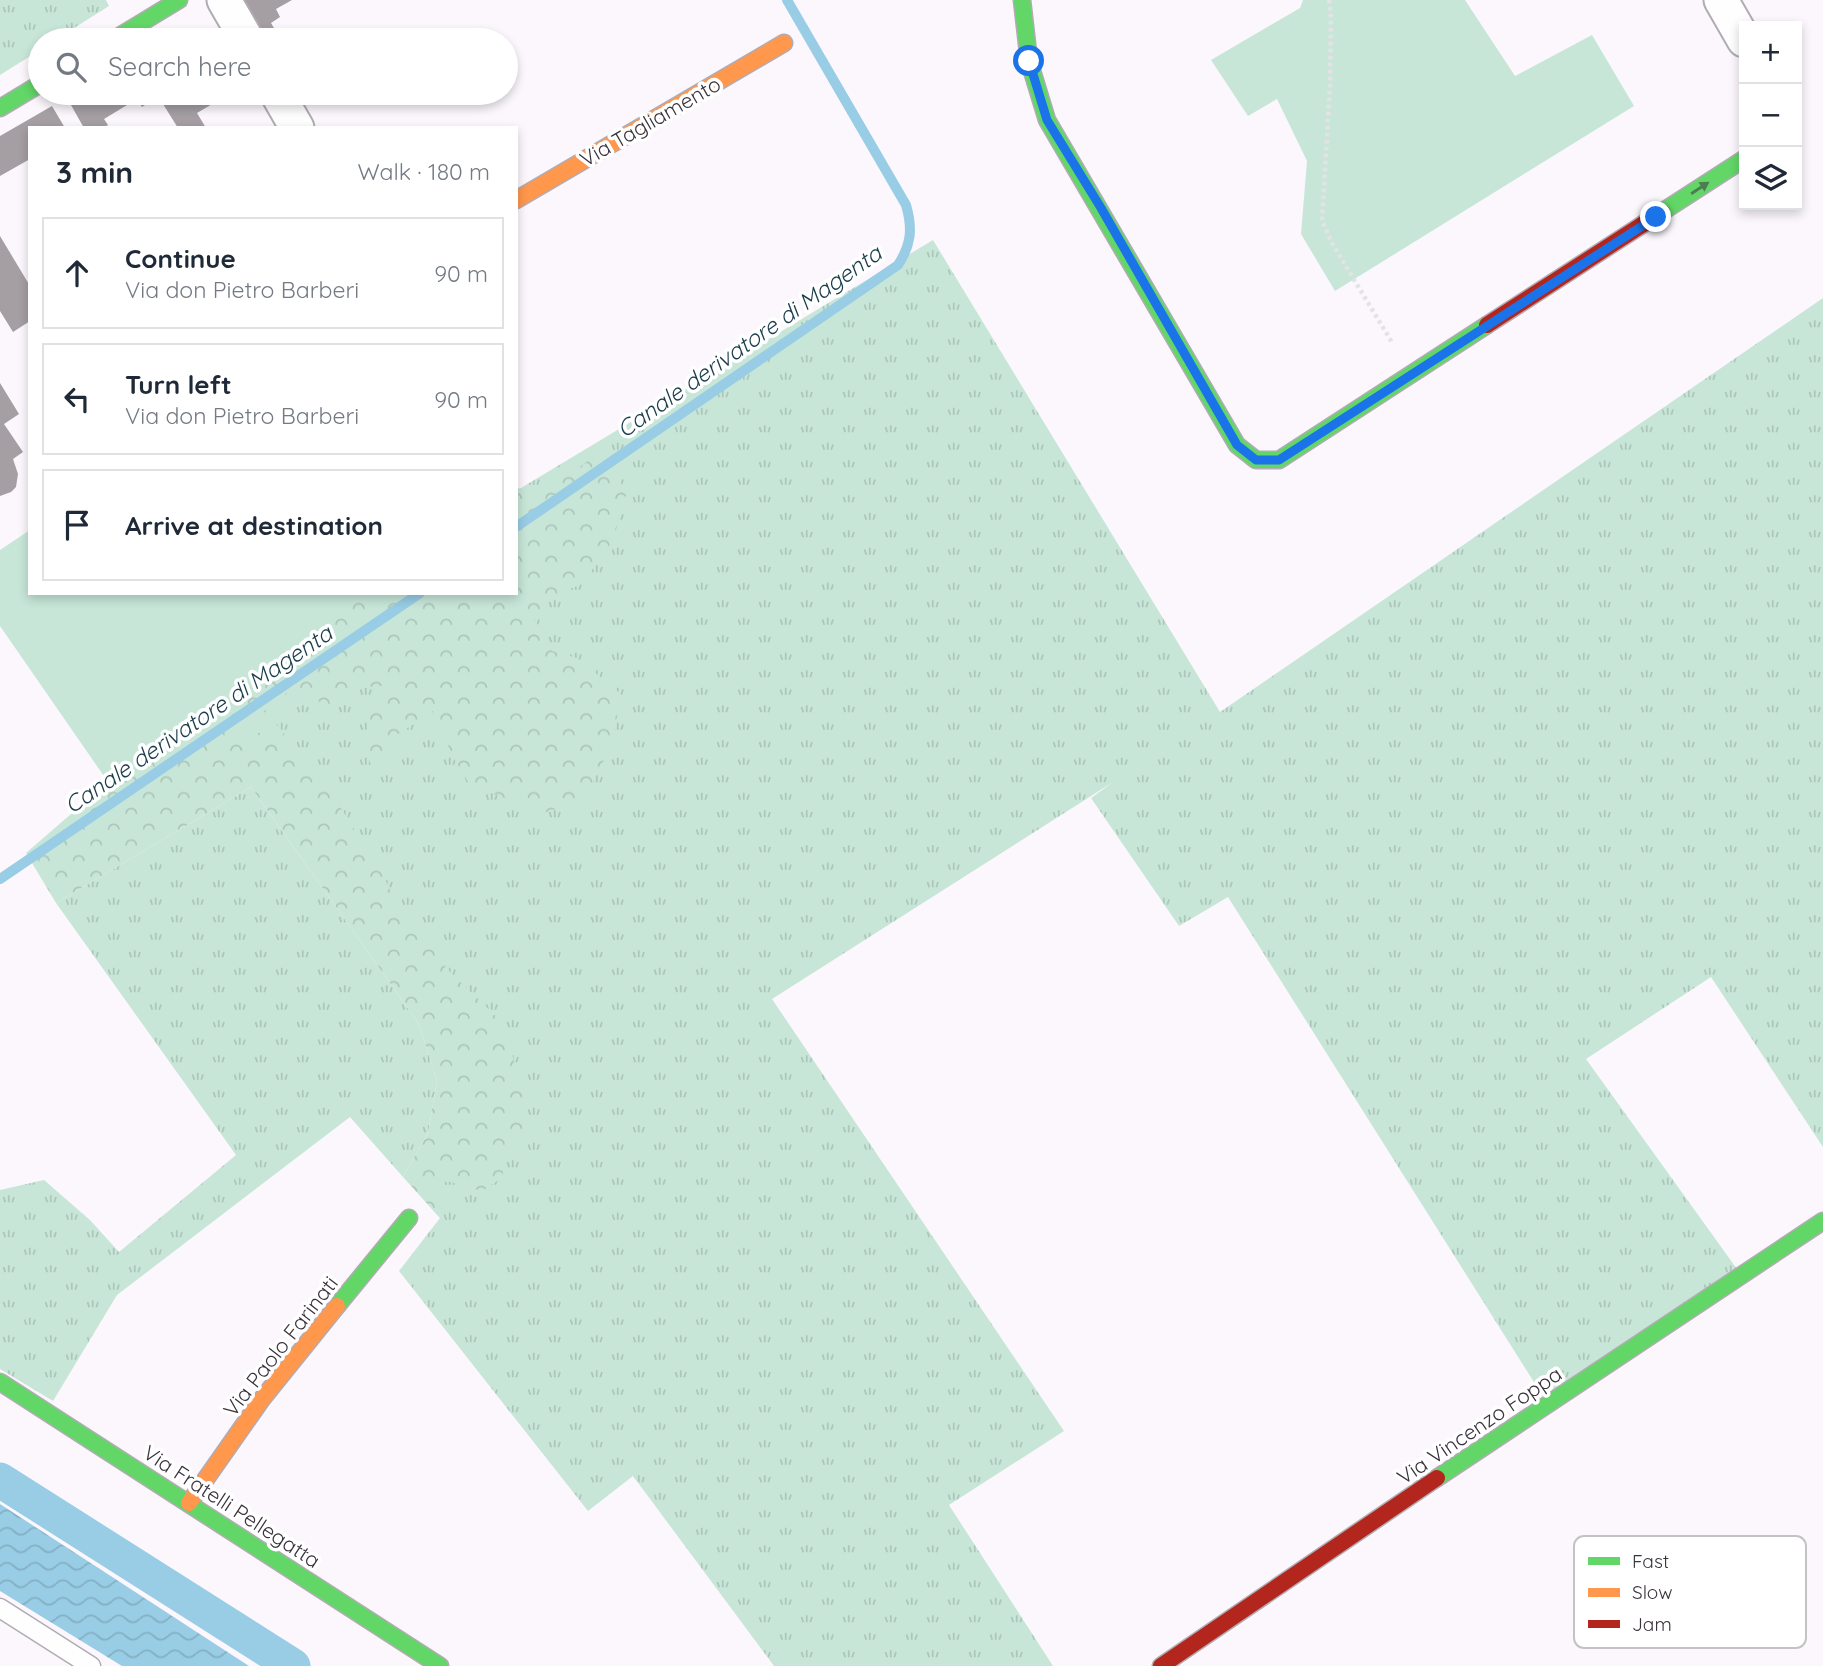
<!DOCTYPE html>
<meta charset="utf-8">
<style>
body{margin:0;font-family:Quicksand,sans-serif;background:#f6f6f7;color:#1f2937}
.controls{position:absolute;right:21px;top:21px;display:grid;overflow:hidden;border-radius:0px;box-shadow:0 4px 10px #0003}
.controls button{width:63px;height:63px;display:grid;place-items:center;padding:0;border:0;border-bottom:2px solid #e0e1e3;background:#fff;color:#1f2937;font:35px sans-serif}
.stop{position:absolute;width:21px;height:21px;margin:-16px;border:5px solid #1a73e8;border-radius:50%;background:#fff}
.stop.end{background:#1a73e8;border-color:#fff;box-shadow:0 2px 7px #0008}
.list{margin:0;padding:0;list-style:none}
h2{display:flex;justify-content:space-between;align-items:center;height:91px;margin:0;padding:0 28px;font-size:30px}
h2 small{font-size:23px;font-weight:400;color:#747a83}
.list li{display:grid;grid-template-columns:46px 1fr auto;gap:21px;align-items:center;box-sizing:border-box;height:112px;margin:0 14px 14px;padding:0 14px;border:2px solid #e0e1e3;border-radius:0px}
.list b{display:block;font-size:26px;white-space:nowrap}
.list p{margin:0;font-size:23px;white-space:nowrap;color:#747a83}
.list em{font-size:23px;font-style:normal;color:#747a83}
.icon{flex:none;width:38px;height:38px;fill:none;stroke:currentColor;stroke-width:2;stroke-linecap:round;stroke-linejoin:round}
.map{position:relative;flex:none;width:1823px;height:1666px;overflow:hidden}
.search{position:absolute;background:#fff;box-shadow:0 4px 10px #0003;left:28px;top:28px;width:490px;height:77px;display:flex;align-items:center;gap:18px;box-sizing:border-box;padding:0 24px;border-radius:38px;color:#747a83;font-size:26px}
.panel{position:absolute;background:#fff;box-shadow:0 4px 10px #0003;left:28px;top:126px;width:490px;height:469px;border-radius:0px}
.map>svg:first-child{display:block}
.grass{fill:url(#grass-tufts)}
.forest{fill:url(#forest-crowns)}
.park{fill:#c7e6d8}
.water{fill:url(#water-waves)}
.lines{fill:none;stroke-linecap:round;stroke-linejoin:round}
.stream{stroke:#98cde5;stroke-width:10}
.canal{stroke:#98cde5;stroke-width:35}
.building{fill:#a59fa4}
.lane-casing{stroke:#b1acb3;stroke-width:21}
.street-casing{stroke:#b1acb3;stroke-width:37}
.fast-casing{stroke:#b1acb3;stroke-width:19}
.slow-casing{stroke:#b1acb3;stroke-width:19}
.jam-casing{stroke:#b1acb3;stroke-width:19}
.path{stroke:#e4e3e4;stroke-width:4.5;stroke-dasharray:3.5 3.5;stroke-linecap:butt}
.lane{stroke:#fefeff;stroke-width:18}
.street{stroke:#fefeff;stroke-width:33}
.fast{stroke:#63d668;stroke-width:16}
.slow{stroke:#ff974d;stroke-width:16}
.jam{stroke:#b3261e;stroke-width:16}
.oneway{fill:#4c7c50}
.route{stroke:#1a73e8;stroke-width:9}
.labels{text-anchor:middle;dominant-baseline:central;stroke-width:7;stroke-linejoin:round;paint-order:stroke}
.street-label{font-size:21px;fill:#39333c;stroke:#fff}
.water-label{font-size:23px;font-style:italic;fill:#193c4b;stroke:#fff}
.key{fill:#fff;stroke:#c4c2c4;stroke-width:2}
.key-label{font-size:19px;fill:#39333c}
</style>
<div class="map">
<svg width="1823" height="1666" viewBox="0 0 1823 1666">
<defs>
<pattern id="grass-tufts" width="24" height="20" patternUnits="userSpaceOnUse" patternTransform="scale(1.75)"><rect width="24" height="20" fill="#c7e6d8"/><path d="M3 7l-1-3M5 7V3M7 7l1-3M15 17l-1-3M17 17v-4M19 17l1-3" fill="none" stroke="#acc6ba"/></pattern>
<pattern id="forest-crowns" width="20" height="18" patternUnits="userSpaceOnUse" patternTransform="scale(1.75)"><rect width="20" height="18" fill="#c7e6d8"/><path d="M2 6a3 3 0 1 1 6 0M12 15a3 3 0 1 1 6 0" fill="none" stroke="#acc6ba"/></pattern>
<pattern id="water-waves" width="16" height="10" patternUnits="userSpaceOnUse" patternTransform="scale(1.75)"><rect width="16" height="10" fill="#98cde5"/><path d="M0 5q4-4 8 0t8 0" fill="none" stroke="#84b0c5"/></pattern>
</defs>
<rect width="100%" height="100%" fill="#fbf7fd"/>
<g class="grass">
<path d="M0,0H106L109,6L55,40H40V50L0,75Z"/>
<path d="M933,240L1220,712L1823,298V1147L1711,977L1586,1059L1737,1269L1544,1398L1228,897L1179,926L1091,798L1113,782L772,999L1064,1431L949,1505L1053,1666H774L633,1476L588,1511L399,1271L440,1218L412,1186L490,1032L238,773L216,720L516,593V491Z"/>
<path d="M251,787L419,1024L437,1081L428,1133L403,1177L350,1117L117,1295L53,1401L0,1369V1190L44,1180L90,1220L119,1252L236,1155L56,903Z"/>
</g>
<path class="forest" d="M593,457L613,463L626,495L613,540L582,584L550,597L534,620L544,632L552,651L577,658L621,694L612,744L584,800L543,813L470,785L453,757L433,711L397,735L396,756L370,763L366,706L391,685L357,688L330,715L318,700L291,690L254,719L237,744L276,724L333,795L385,879L409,932L427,940L447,969L505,1025L524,1102L533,1125L503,1146V1177L482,1191L447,1181L434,1188L440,1218L403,1177L428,1133L437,1081L419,1024L251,787L56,903L26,853L108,782V749L331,593H516V488L547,491Z"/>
<g class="park">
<path d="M1303,0H1465L1515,76L1592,35L1634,106L1335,291L1301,234L1307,161L1277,99L1248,116L1211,60L1300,8Z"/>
<path d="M30,530V593H369L108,782L0,626V550Z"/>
</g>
<path class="water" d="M0,1504L249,1666H122L0,1591Z"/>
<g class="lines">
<g class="stream">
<path d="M516,527L898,265C911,245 913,229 906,205L787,0"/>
<path d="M0,879L420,593"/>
</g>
<path class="canal" d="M0,1480L293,1666"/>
</g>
<g class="building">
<path d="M238,0H292L276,9L280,17L271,23L274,28L259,36Z"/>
<path d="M75,93H231L197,113L206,128H178L158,96L142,107L137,99L104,119L108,125L103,128H84L67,98Z"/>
<path d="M52,106L65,128H30V159L0,176V136Z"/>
<path d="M0,236L30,286V321L13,332L0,311Z"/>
<path d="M0,383L19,414L4,424L23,452L13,459L18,474L16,487L11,492L0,496Z"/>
</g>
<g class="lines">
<g class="lane-casing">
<path id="lane" d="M0,1608L91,1666"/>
</g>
<g class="street-casing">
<g id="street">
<path d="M224,0L247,40"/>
<path d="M1721,0L1744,40"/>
<path d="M277,93L297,128"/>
</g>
</g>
<g class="fast-casing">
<g id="fast">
<path d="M1022,0L1029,61L1047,120L1237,445L1256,460H1279L1487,325"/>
<path d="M113,40L179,0"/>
<path d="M0,108L40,84"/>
<path d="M1662,212L1744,159"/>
<path d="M337,1306L409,1218"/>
<path d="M0,1382L440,1666"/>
<path d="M1437,1478L1823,1221"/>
</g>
</g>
<g class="slow-casing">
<g id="slow">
<path d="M516,200L784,43"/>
<path d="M189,1503L262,1399L337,1306"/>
</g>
</g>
<g class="jam-casing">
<g id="jam">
<path d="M1487,325L1662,212"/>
<path d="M1161,1666L1437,1478"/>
</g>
</g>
<path class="path" d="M1329,0L1331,18L1330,87L1322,221L1333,245L1393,344"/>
<use href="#lane" class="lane"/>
<use href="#street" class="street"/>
<use href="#fast" class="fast"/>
<use href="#slow" class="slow"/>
<use href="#jam" class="jam"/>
</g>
<defs><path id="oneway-solid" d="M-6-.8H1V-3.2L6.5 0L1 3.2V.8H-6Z" transform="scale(1.75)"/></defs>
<use class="oneway" href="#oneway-solid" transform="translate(1700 188) rotate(-33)"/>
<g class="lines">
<path class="route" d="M1029,61L1047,120L1101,208L1237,445L1256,460H1279L1656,217"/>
</g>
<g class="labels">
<g class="street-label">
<text transform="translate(650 121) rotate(-30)">Via Tagliamento</text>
<text transform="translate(280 1346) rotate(-52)">Via Paolo Farinati</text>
<text transform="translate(1479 1425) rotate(-34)">Via Vincenzo Foppa</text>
<text transform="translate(232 1506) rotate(33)">Via Fratelli Pellegatta</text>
</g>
<g class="water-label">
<text transform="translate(749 341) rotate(-35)">Canale derivatore di Magenta</text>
<text transform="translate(198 719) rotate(-34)">Canale derivatore di Magenta</text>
</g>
</g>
<rect x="1574" y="1536" width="232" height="112" rx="10" class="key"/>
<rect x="1588" y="1557" width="32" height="8" fill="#63d668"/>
<rect x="1588" y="1588" width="32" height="9" fill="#ff974d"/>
<rect x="1588" y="1620" width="32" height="8" fill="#b3261e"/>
<g class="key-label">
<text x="1632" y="1568">Fast</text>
<text x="1632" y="1599">Slow</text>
<text x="1632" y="1631">Jam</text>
</g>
</svg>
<div class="controls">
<button>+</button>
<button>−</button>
<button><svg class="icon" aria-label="layers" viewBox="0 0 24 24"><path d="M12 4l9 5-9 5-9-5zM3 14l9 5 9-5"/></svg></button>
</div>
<div class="stop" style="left:1029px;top:61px"></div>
<div class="stop end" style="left:1656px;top:217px"></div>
<div class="search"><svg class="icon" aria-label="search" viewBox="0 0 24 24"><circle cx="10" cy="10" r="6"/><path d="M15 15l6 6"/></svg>Search here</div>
<section class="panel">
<h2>3 min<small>Walk · 180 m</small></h2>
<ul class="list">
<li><svg class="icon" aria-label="ahead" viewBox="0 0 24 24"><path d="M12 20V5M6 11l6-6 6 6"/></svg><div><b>Continue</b><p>Via don Pietro Barberi</p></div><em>90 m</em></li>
<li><svg class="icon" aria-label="left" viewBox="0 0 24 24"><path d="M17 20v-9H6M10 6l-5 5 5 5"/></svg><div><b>Turn left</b><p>Via don Pietro Barberi</p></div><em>90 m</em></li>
<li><svg class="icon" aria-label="arrive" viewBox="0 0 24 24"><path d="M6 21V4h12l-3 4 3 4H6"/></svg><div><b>Arrive at destination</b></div></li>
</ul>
</section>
</div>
